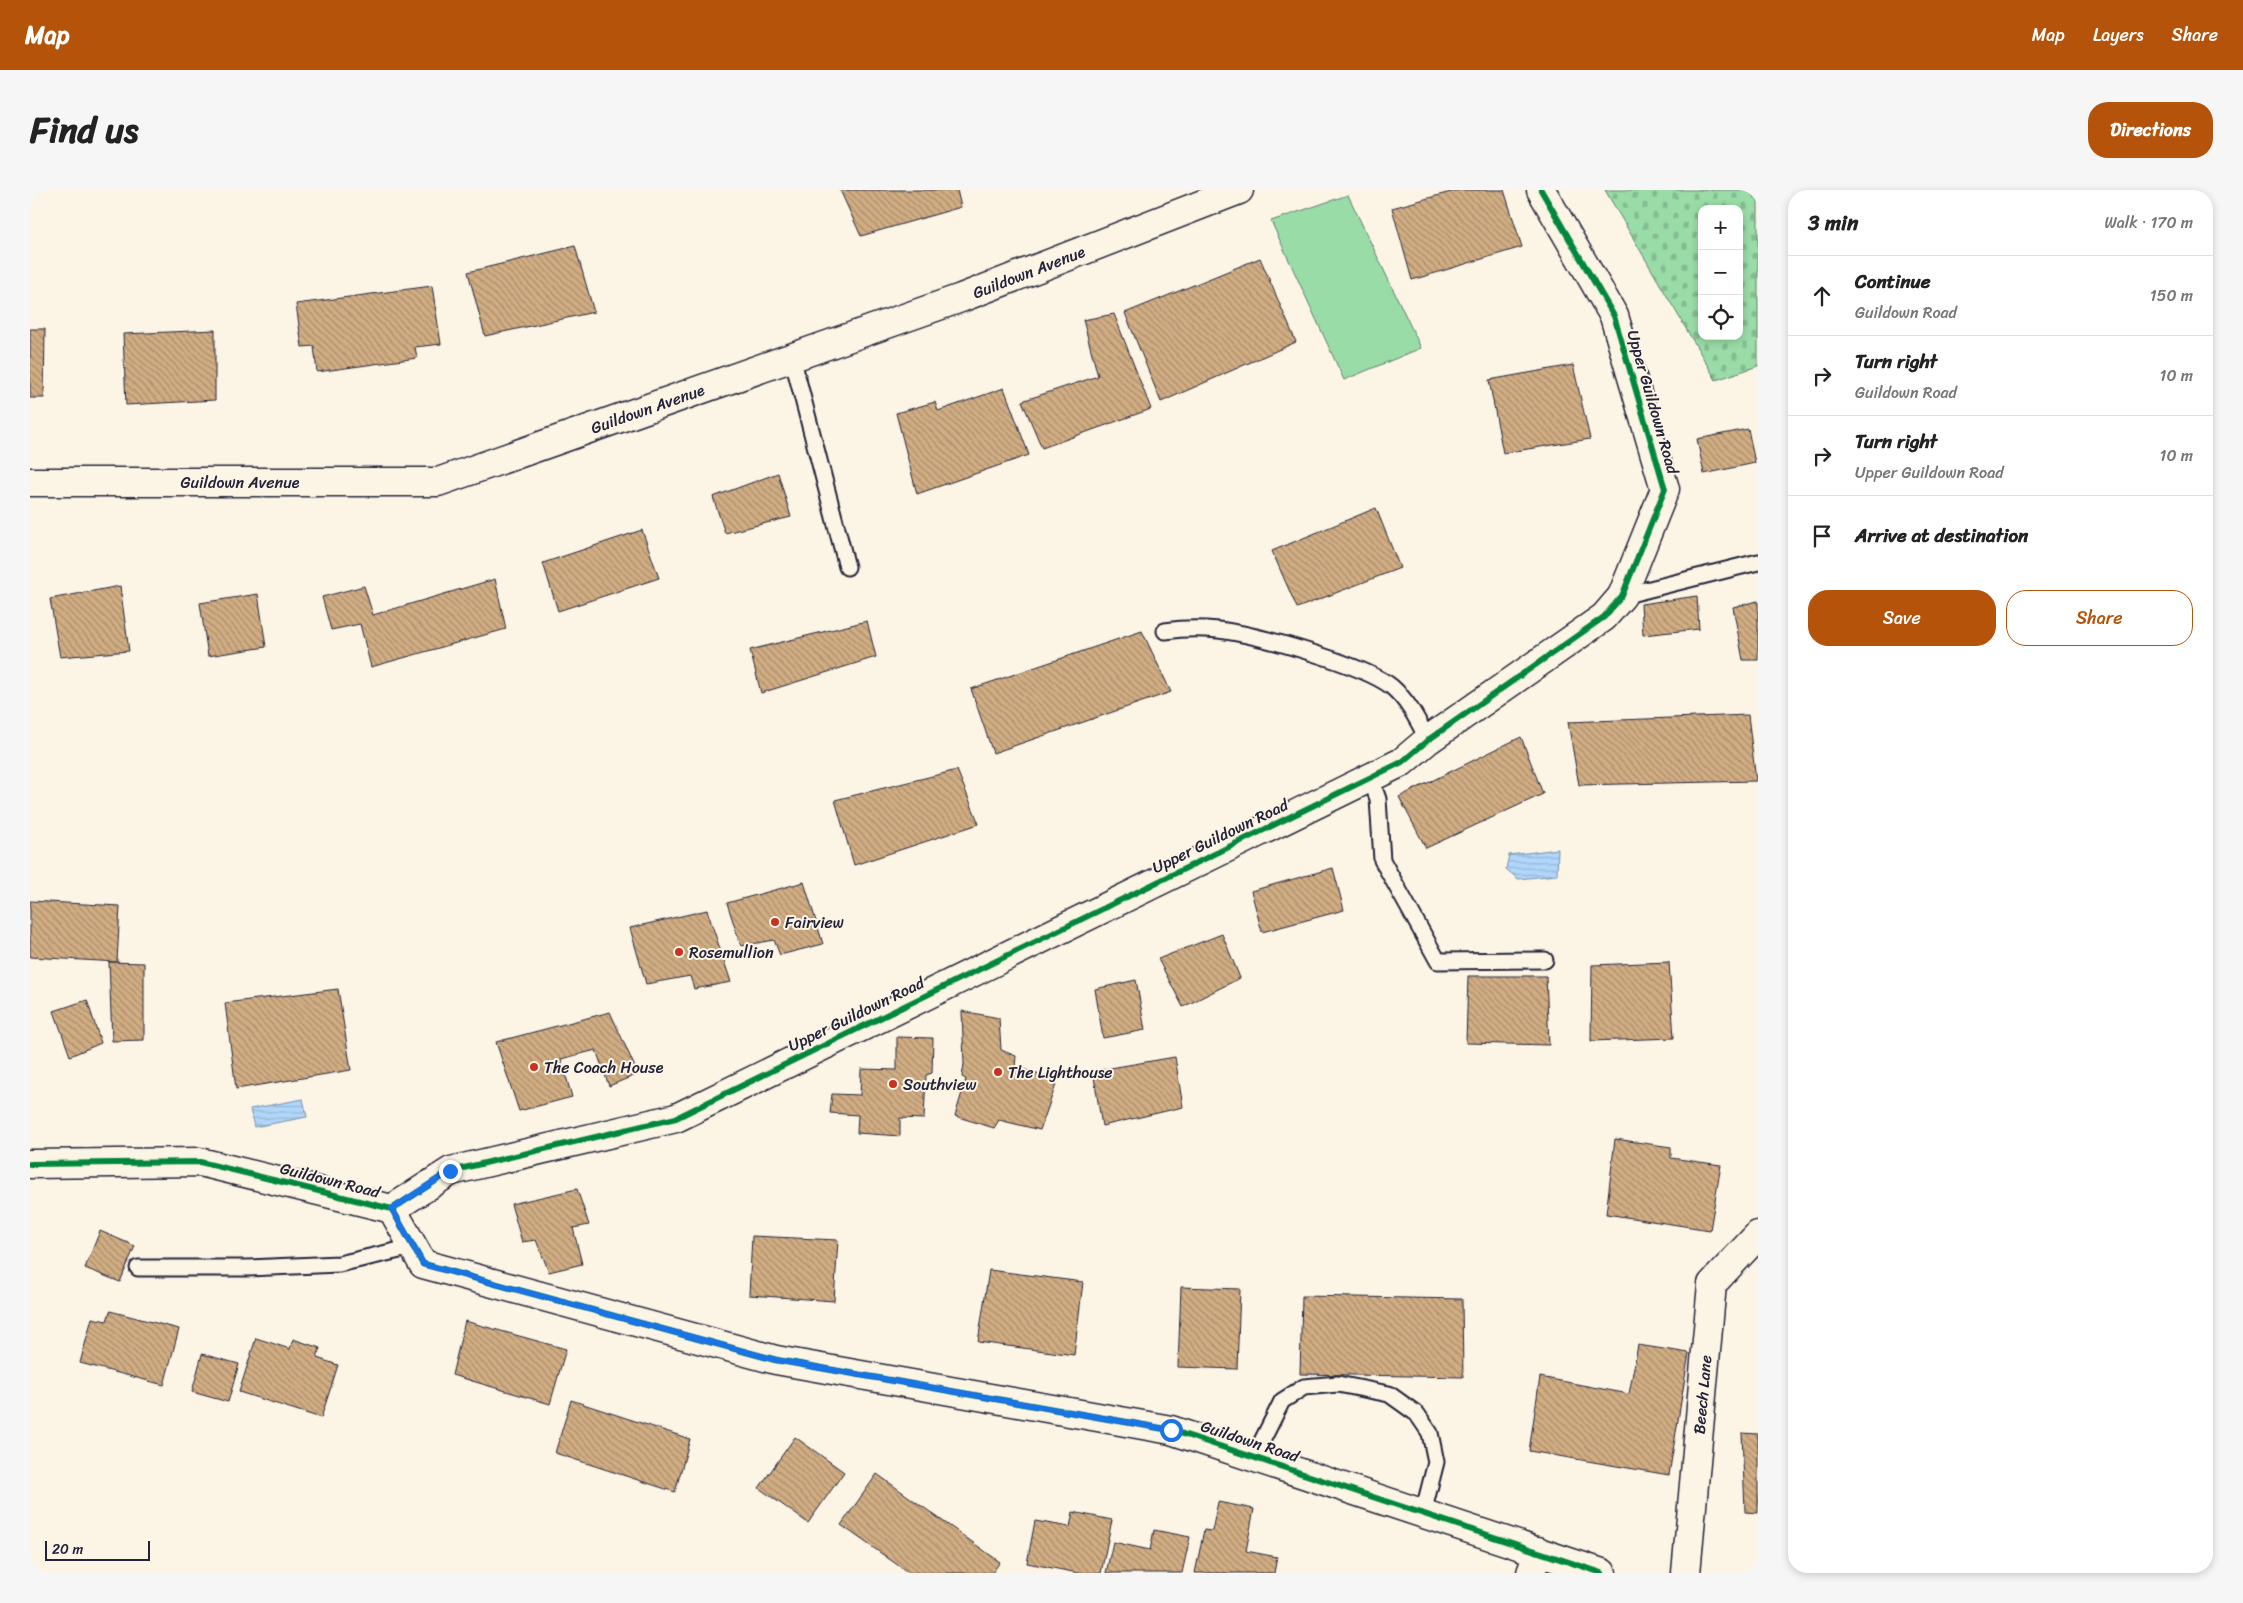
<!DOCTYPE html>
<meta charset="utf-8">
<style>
body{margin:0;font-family:Sriracha,sans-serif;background:#f6f6f6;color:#222}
.controls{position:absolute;right:15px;top:15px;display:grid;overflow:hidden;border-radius:10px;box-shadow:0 2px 8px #0003}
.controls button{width:45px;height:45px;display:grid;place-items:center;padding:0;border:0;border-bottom:1px solid #e0e0e0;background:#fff;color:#222;font:25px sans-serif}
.scale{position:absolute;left:15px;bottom:12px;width:105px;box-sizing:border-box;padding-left:5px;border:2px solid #22223b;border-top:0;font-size:14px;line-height:18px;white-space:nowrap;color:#22223b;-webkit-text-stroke:4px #fcf5e5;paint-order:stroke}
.stop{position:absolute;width:15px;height:15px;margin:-11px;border:4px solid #1a73e8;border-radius:50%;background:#fff}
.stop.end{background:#1a73e8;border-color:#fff;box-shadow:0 1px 5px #0008}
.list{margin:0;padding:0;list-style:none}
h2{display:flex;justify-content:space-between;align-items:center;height:65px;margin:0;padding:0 20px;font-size:21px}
h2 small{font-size:16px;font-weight:400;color:#767676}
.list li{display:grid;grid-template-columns:32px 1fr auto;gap:15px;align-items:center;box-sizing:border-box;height:80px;padding:0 20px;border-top:1px solid #e0e0e0}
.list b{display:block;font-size:19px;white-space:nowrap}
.list p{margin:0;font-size:16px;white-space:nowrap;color:#767676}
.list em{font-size:16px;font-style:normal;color:#767676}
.actions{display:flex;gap:10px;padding:15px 20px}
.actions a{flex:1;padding:11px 0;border:1px solid #b45309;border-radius:20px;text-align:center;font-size:18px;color:#b45309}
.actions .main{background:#b45309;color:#fff}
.icon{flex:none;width:28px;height:28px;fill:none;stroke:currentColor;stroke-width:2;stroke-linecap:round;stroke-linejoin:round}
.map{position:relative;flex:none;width:1728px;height:1383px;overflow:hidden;border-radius:20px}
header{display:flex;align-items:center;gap:30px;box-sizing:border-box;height:70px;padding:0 25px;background:#b45309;color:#fff}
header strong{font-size:24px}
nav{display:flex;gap:28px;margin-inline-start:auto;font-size:18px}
.intro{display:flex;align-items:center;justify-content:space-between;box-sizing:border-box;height:120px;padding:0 30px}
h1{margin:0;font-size:35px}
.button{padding:12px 22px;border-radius:20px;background:#b45309;color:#fff;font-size:18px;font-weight:700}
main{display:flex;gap:30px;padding:0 30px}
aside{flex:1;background:#fff;border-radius:20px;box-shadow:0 2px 8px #0003}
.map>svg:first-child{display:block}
.cemetery{fill:url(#cemetery-stones);stroke:#5e7f71;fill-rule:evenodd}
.garden{fill:#9adca7;stroke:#5e7f71}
.water{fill:url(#water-rules);stroke:#778ead}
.building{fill:url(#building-back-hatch);stroke:#22223b}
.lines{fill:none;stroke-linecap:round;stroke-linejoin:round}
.service-casing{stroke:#22223b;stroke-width:19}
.minor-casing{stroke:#22223b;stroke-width:31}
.service{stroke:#fcf5e5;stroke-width:15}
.minor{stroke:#fcf5e5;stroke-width:28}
.cycleway-casing{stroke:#fcf5e5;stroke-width:9}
.cycleway{stroke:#00873e;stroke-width:6}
.route{stroke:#1a73e8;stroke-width:6}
.poi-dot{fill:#c8321e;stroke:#fcf5e5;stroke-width:2}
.labels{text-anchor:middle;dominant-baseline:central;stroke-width:4;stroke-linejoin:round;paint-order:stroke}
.street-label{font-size:16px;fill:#22223b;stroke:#fcf5e5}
.poi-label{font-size:16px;fill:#22223b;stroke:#fcf5e5;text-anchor:start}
</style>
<header>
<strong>Map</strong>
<nav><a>Map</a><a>Layers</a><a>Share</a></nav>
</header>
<div class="intro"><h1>Find us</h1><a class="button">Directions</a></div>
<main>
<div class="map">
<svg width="1728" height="1383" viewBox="0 0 1728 1383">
<defs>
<pattern id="cemetery-stones" width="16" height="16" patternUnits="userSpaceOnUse" patternTransform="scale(1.25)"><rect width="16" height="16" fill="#9adca7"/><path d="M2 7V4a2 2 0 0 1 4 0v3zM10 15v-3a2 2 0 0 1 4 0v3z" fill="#84bc91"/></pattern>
<pattern id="water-rules" width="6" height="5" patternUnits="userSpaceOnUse" patternTransform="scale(1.25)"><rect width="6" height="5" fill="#b0d6f9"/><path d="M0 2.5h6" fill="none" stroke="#97b7d6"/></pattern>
<pattern id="building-back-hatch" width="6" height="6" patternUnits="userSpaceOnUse" patternTransform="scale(1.25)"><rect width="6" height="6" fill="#d1ad83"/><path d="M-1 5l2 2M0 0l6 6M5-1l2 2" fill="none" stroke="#a98c6c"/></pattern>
</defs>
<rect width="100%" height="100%" fill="#fcf5e5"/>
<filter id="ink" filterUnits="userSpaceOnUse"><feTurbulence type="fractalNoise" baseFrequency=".02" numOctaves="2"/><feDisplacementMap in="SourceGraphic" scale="10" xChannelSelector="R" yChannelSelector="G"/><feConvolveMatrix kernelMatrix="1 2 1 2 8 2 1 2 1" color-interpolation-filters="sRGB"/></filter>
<g filter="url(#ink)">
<path class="cemetery" d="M1575,0H1728V176L1686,190ZM1672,19H1709V146H1672Z"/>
<path class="garden" d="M1318,5L1391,158L1314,190L1241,31Z"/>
<g class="water">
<path d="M1528,659L1527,685L1488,689L1476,679L1479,665Z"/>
<path d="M273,909L277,927L224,937L220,919Z"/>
</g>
<g class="building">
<path d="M810,0H927L931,17L831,46Z"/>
<path d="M1428,0H1474L1492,57L1382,90L1362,18Z"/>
<path d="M545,56L564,122L455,146L438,82Z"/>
<path d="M1230,68L1266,152L1131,212L1095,123Z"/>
<path d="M402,96L411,154L385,157L387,168L287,182L284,156L272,157L266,114Z"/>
<path d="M1084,124L1121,219L1012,258L992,211L1068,186L1053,130Z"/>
<path d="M0,139H15L14,208H0Z"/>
<path d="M185,140V210L96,215L93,144Z"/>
<path d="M1543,175L1560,249L1473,263L1459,190Z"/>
<path d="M974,198L999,265L887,304L866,223L905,212L908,221Z"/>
<path d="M1718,239L1725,273L1674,284L1667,249Z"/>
<path d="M748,283L761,327L695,343L683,307Z"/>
<path d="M1346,318L1370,378L1267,418L1242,361Z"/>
<path d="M612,340L629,388L528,421L513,373Z"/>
<path d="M465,389L476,439L341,477L330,434L301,440L292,407L334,396L343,425Z"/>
<path d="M90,396L99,461L30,467L20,409Z"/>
<path d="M228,404L236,457L178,466L170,413Z"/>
<path d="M1667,406L1669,439L1613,445L1611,414Z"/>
<path d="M1728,411V470H1713L1703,417Z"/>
<path d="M837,431L846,467L731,503L720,460Z"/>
<path d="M1112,441L1141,502L963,563L941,499Z"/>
<path d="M1718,525L1726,591L1549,595L1538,532Z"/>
<path d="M1491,547L1513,604L1396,658L1369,607Z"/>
<path d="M927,580L949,634L824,675L805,610Z"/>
<path d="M1303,678L1314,720L1232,742L1221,701Z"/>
<path d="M774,692L793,754L750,765L744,750L711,756L697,713Z"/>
<path d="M0,711L90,716L87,772L0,767Z"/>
<path d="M677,720L701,792L664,799L660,786L616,794L600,738Z"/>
<path d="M1192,744L1210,788L1153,817L1128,769Z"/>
<path d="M79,772L114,773V850L82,851Z"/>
<path d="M1639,772L1644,848L1561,851L1562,775Z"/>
<path d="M1438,786H1516L1519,855L1436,853Z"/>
<path d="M1106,790L1115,840L1073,848L1065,799Z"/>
<path d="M308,799L321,880L206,899L195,813Z"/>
<path d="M57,810L71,853L40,866L24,821Z"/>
<path d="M932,821L969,828L971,860L986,866L985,877L1028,889L1010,940L969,930L964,938L925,926L936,889L932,887L934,874Z"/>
<path d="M580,822L608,884L579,896L566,860L531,869L542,907L489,921L466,852Z"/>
<path d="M867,847L903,848L902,883L896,885L894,929L870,928V946L827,943L828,925L800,923L802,904L830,905L831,879L867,880Z"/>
<path d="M1145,867L1153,917L1072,936L1063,881Z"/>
<path d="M1585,949L1641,957V968L1691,975L1680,1040L1576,1024Z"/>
<path d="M547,999L559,1035L543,1038L552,1074L519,1082L506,1050L492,1052L481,1014Z"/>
<path d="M70,1041L105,1056L90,1092L55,1078Z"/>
<path d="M722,1046L808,1050L804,1111L719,1105Z"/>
<path d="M959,1080L1053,1092L1044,1165L948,1152Z"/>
<path d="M1151,1097L1210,1099L1207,1179L1148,1177Z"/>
<path d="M1272,1106L1432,1109L1433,1187L1270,1184Z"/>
<path d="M80,1121L149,1139L134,1195L50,1173L62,1128L77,1131Z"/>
<path d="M435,1131L536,1159L520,1214L422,1185Z"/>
<path d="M226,1148L260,1159L263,1149L290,1158L287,1168L308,1175L291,1228L209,1202Z"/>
<path d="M1608,1155L1659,1163L1639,1285L1499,1261L1510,1187L1599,1204Z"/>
<path d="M172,1164L209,1174L198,1212L162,1202Z"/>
<path d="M541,1210L660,1249L645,1302L525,1263Z"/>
<path d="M1712,1243L1728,1244V1323L1715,1322Z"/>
<path d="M765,1247L814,1282L778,1333L729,1298Z"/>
<path d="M847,1284L970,1372L962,1383H879L811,1335Z"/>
<path d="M1188,1312L1224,1319L1216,1361L1247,1367L1244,1383H1165L1174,1340L1182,1341Z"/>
<path d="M1043,1322L1082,1330L1071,1383H1048L997,1373L1005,1331L1040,1337Z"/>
<path d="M1124,1340L1160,1347L1152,1383H1076L1083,1352L1120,1360Z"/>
</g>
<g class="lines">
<g class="service-casing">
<g id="service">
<path d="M762,167L817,377"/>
<path d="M1592,406L1728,372"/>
<path d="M1135,441C1154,438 1170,438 1188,440C1225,444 1335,475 1362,497C1379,512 1388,531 1398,550"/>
<path d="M1340,587L1348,609L1352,670L1408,771L1515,770"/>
<path d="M108,1078H218L309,1074L383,1057"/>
<path d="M1224,1267L1252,1211L1274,1197L1308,1194L1359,1204L1387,1224L1400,1243L1406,1272L1393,1323"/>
</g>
</g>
<g class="minor-casing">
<g id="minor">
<path id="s1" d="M0,292H408L931,108L1209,0"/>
<path d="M0,974L170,972L362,1019L393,1074L746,1170L1141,1240L1572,1383"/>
<path d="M362,1019L421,981L646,928L1372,572L1398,550L1574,427L1592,406L1635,299L1584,126L1511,0"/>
<path d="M1501,1383L1508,1361"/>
<path id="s2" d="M1656,1383L1682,1094L1728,1045"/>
</g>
</g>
<use href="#service" class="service"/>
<use href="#minor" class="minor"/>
<g class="cycleway-casing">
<g id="cycleway">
<path d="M0,974L170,972L362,1019L393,1074L746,1170L1141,1240L1572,1383"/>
<path d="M362,1019L421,981L646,928L1372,572L1398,550L1574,427L1592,406L1635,299L1584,126L1511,0"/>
</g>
</g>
<use href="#cycleway" class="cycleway"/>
</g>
</g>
<g class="lines" filter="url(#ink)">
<path class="route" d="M420,981L362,1019L393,1074L746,1170L1141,1240"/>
</g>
<g class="poi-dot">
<circle cx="745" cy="732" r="5"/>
<circle cx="649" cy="762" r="5"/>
<circle cx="504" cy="877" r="5"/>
<circle cx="968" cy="882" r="5"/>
<circle cx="863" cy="894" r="5"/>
</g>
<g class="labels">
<g class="street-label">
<text stroke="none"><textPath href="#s1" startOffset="1035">Guildown Avenue</textPath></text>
<text transform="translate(1623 212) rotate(74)">Upper Guildown Road</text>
<text stroke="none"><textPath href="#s1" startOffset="630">Guildown Avenue</textPath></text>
<text stroke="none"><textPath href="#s1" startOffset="210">Guildown Avenue</textPath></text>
<text transform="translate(1190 646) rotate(-26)">Upper Guildown Road</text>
<text transform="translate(826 824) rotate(-26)">Upper Guildown Road</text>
<text transform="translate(300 990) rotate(14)">Guildown Road</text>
<text stroke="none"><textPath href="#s2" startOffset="179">Beech Lane</textPath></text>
<text transform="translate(1220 1251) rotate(18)">Guildown Road</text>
</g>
<g class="poi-label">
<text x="755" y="732">Fairview</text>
<text x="659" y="762">Rosemullion</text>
<text x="514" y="877">The Coach House</text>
<text x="978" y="882">The Lighthouse</text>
<text x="873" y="894">Southview</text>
</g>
</g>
</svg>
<div class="controls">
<button>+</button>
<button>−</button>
<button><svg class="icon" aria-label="locate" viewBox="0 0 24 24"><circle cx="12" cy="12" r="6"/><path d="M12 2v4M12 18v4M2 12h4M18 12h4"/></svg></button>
</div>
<div class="scale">20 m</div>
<div class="stop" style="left:1141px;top:1240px"></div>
<div class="stop end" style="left:420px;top:981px"></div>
</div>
<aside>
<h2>3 min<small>Walk · 170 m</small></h2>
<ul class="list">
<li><svg class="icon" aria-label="ahead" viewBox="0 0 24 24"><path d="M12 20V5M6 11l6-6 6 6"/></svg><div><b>Continue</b><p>Guildown Road</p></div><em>150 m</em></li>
<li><svg class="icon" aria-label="right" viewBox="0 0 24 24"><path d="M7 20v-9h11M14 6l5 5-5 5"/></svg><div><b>Turn right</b><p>Guildown Road</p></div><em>10 m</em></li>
<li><svg class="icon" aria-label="right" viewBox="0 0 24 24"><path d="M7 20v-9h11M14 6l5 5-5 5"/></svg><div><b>Turn right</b><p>Upper Guildown Road</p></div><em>10 m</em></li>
<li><svg class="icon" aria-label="arrive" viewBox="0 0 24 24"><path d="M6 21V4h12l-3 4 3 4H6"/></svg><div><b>Arrive at destination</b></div></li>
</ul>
<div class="actions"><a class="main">Save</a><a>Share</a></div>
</aside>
</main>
